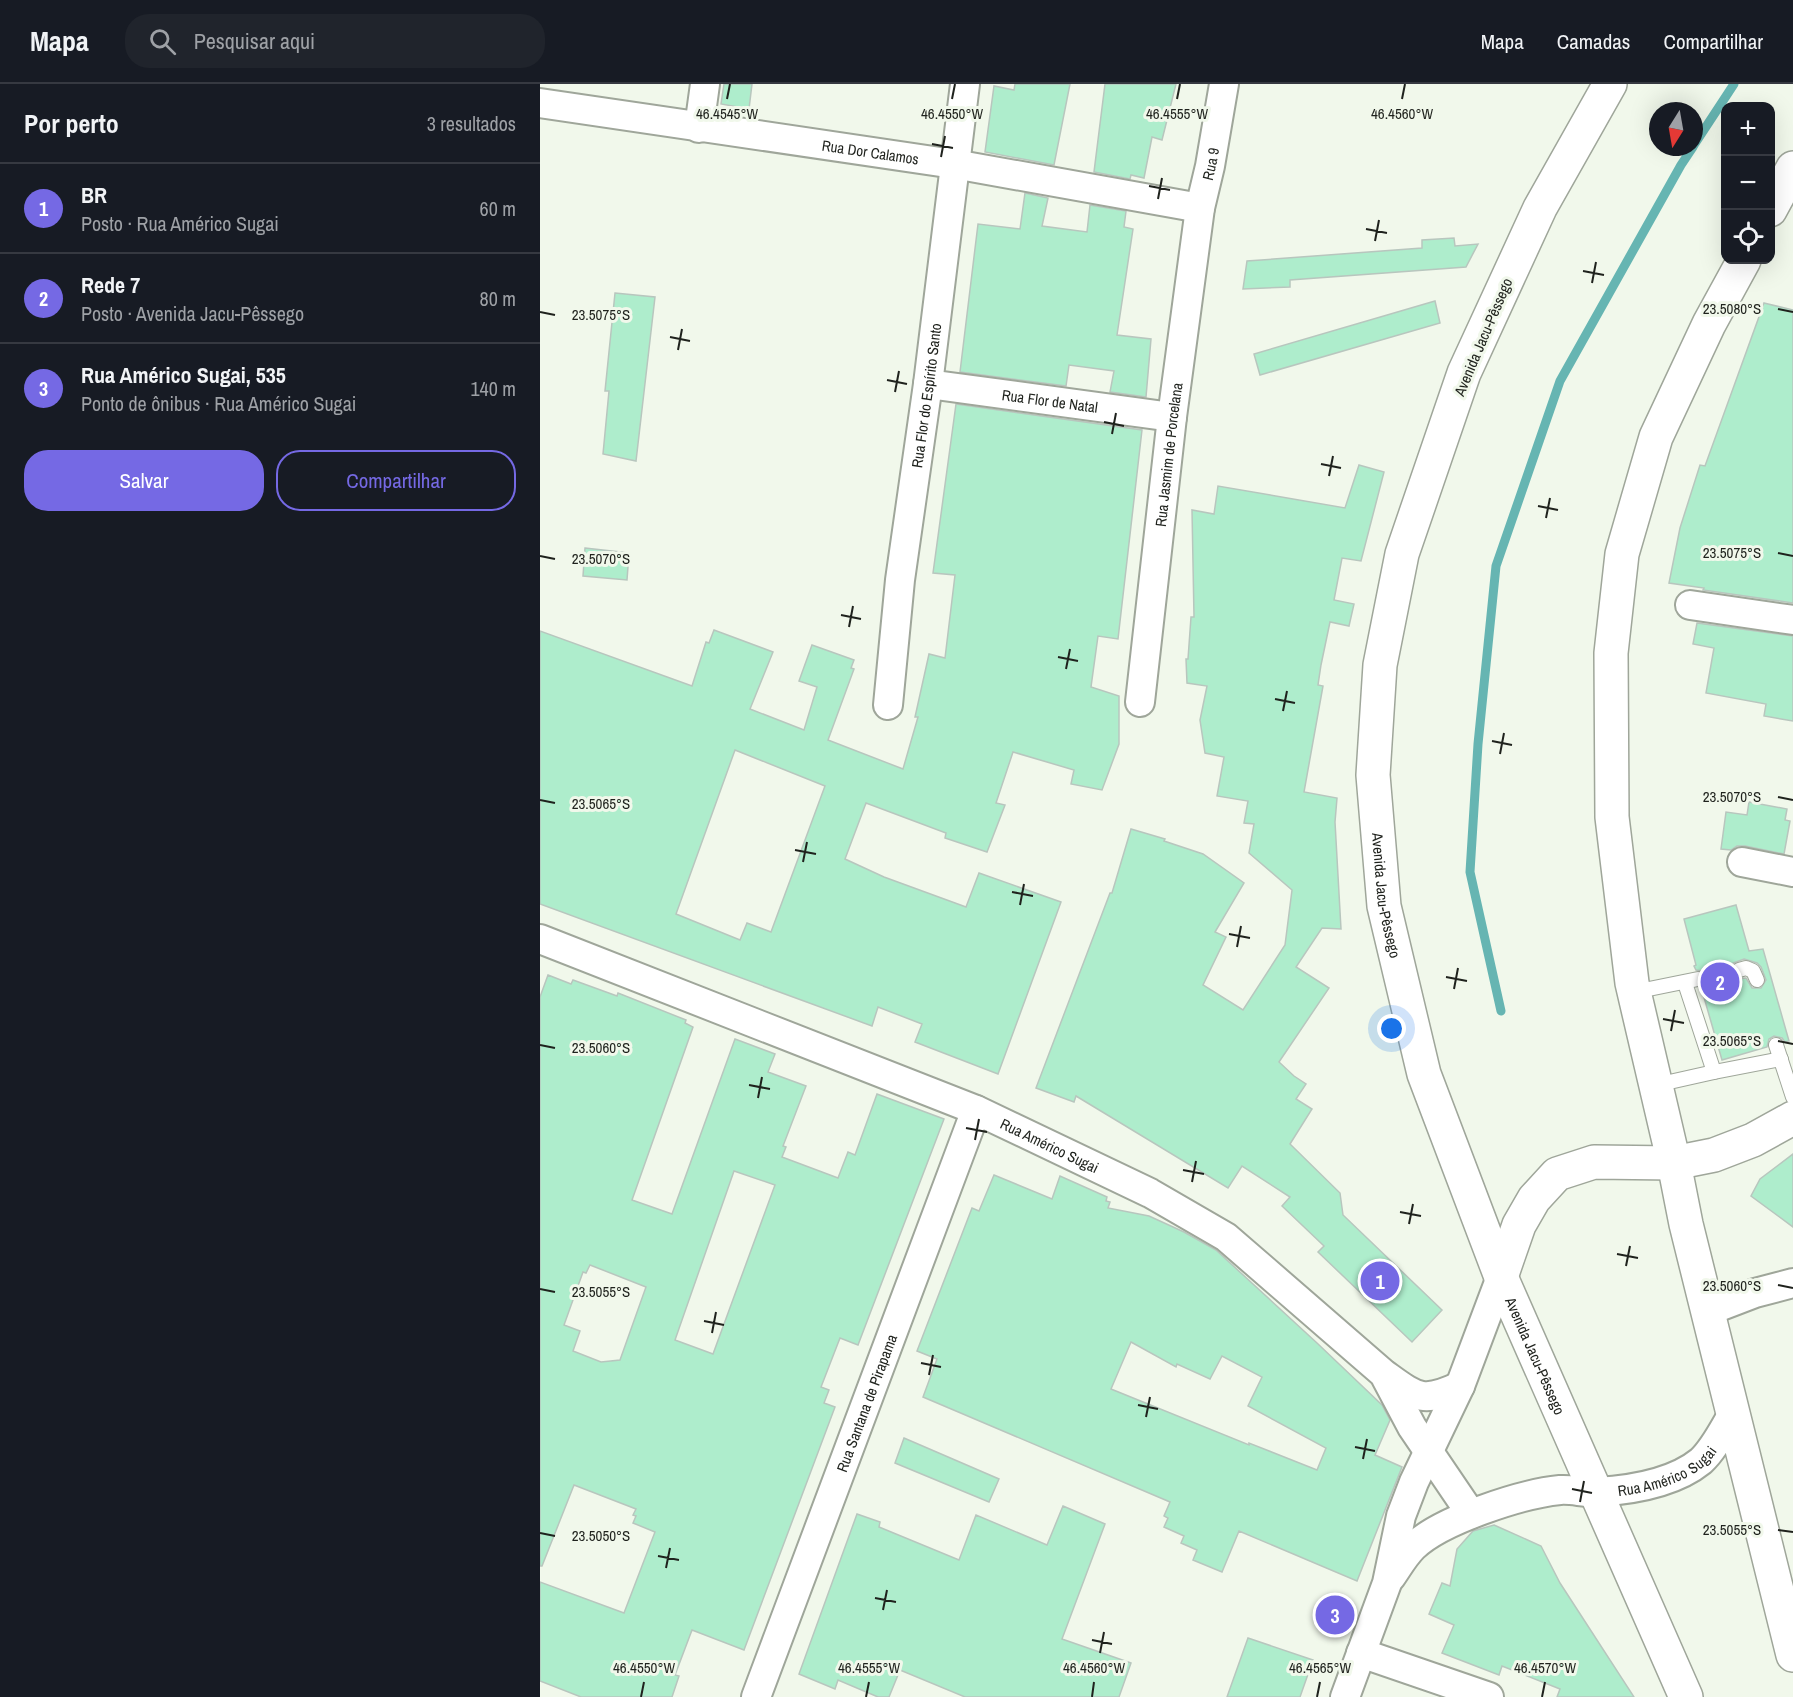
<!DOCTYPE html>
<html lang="pt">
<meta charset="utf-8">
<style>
body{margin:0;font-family:"Archivo Narrow",sans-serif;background:#20242c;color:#f1f3f6}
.controls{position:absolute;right:18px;top:18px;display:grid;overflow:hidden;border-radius:12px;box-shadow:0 6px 24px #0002}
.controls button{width:54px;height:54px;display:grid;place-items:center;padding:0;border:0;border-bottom:2px solid #363941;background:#171b24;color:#f1f3f6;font:30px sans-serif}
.compass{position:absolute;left:1109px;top:18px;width:54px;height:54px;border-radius:50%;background:#171b24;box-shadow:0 6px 24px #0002;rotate:191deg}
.you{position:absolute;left:852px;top:945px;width:21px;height:21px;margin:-15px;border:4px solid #fff;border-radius:50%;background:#1a73e8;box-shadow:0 0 0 9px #1a73e833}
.badge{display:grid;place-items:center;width:39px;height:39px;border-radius:50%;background:#7569e4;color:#fff;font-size:20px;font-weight:700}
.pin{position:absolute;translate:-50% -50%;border:3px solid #fff;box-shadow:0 2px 6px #0006}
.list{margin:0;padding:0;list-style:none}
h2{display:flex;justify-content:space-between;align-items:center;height:78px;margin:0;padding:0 24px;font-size:26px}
h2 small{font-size:20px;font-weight:400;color:#9ea1a6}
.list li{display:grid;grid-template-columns:39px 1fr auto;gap:18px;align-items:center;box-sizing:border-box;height:90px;padding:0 24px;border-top:2px solid #363941}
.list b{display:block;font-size:22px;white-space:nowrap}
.list p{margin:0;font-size:20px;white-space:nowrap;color:#9ea1a6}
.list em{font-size:20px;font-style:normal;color:#9ea1a6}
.actions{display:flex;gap:12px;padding:18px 24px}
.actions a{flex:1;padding:14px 0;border:2px solid #7569e4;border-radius:24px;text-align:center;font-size:21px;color:#7569e4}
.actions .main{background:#7569e4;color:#fff}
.icon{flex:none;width:33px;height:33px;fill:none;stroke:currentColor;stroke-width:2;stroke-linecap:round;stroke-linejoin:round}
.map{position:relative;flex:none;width:1253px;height:1613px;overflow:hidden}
header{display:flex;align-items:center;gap:36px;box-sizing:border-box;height:84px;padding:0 30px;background:#171b24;border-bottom:2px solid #363941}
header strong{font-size:28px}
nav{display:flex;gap:33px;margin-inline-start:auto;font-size:21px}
.search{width:420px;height:54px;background:#20242c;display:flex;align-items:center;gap:15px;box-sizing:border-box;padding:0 21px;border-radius:24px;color:#9ea1a6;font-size:22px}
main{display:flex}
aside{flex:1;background:#171b24}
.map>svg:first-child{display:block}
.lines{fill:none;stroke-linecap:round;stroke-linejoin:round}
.stream{stroke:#66b5b2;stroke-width:9}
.building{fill:#aeedcc;stroke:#b8c6be;stroke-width:1.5;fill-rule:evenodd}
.lane-casing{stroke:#9fa69a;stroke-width:16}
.street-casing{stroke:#9fa69a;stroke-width:32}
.secondary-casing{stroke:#9fa69a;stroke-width:36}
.highway-casing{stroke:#9fa69a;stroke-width:36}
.lane{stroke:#fff;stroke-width:14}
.street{stroke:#fff;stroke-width:28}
.secondary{stroke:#fff;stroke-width:33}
.highway{stroke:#fff;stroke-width:33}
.ticks{fill:none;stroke:#1f221d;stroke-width:2}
.labels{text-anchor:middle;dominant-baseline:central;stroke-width:6;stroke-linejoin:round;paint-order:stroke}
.street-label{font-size:15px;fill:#1f221d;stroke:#f1f8eb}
.ticks-label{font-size:15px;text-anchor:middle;fill:#1f221d;stroke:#f1f8eb;stroke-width:6;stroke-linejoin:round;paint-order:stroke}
</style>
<header>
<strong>Mapa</strong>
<div class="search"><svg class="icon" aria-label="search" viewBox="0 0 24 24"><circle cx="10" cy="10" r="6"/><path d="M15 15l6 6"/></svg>Pesquisar aqui</div>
<nav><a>Mapa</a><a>Camadas</a><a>Compartilhar</a></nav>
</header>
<main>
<aside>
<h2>Por perto<small>3 resultados</small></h2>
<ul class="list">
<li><span class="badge">1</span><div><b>BR</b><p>Posto · Rua Américo Sugai</p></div><em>60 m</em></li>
<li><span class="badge">2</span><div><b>Rede 7</b><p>Posto · Avenida Jacu-Pêssego</p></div><em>80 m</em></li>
<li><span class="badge">3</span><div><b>Rua Américo Sugai, 535</b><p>Ponto de ônibus · Rua Américo Sugai</p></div><em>140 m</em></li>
</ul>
<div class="actions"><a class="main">Salvar</a><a>Compartilhar</a></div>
</aside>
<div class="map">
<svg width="1253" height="1613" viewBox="0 0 1253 1613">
<rect width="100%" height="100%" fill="#f1f8eb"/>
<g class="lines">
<g class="stream">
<path d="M1154,61L1194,0"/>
<path d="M961,927L930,788L938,660L956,482L1020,297L1141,81L1153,63"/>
</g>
</g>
<g class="building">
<path d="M184,0H212L209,25L181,20Z"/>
<path d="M475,0H530L514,81L445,68L454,2L474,6Z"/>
<path d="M565,0H636L622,56L612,53L604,94L591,91L590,95L554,88Z"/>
<path d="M485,109L508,114L502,142L547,148L550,121L586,127L584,143L593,145L577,251L611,255L606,313L570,308L574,287L529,281L526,302L420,288L438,140L480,145Z"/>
<path d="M914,154L915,162L938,160L926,183L750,196V203L703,205L707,177L882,164V156Z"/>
<path d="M75,209L115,213L96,377L63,370L69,307H65Z"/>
<path d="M895,217L900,239L720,291L714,270Z"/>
<path d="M1224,219L1253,226V519L1163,506L1164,504L1129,499L1140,444L1160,381L1165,382Z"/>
<path d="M416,320L602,346L578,555L558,552L551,603L579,612V660L562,706L531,700L534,686L473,668L456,719L465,721L447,768L405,754L406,749L326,719L305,775L344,793L426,823L439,789L521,818L458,990L375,958L382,940L338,923L332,942L0,820V547L152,602L166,558L169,559L174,546L233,568L210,625L264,646L277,603L259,597L272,561L314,576L311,584L314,585L288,656L363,685L378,633H375L389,570L405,574L415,491L393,489ZM195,666L285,702L231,848L207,839L200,856L136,830Z"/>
<path d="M819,381L844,388L821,477L802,474L794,516L814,520L809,542L790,538L781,581L778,601L783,602L764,708L797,714L795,738L801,845L782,844L756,883L789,904L739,978L754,992L766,1000L756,1015L772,1025L750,1060L800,1109L803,1131L902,1226L872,1258L778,1168L784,1162L742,1122L750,1113L702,1082L688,1104L536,1012L534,1018L496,1004L570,809H572L591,745L625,755L624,757L663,770L704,799L675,848L686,853L663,901L703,926L745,861L752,806L709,769L714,740L704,739L708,717L677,712L684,673L665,669L660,636L667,602L647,599L646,575H648L651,533H654L652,426L674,430L678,402L805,424Z"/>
<path d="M45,464L89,469L87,496L43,492Z"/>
<path d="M1157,539L1253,552V637L1224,632L1226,620L1166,609L1174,564L1153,560Z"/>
<path d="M1209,718L1247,725L1245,736L1250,737L1244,770L1205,762H1197L1191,766L1181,765L1186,728L1207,731Z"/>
<path d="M1196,821L1209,867L1223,865L1249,957L1245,958L1242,954L1234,952L1229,955L1227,963L1182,976L1161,903L1166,898L1167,893L1161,887L1156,886L1154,882L1156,881L1144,835ZM1204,875L1217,879L1221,883L1226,896L1221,904H1212L1206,894L1196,895L1191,889L1193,879Z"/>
<path d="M8,891L31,900L33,896L77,912L78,909L146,936L145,939L153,943L92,1116L132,1130L195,955L235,970L228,988L266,1002L243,1062L246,1063L242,1073L298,1094L308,1068L315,1071L337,1010L404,1035L318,1261L300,1254L281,1303L289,1306L284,1319L295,1323L204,1566L152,1546L135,1591L139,1592L132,1613H41L0,1597V1498L84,1529L115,1448L93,1439L96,1432L93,1431L96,1425L34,1401L2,1482H0V913ZM194,1087L235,1101L173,1270L135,1256ZM50,1181L106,1203L80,1276L61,1278L33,1267L40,1247L24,1241L43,1188L46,1189Z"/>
<path d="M1253,1070V1143L1211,1112L1220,1095Z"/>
<path d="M454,1091L512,1115L520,1092L567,1113L566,1117L570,1118L568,1124L609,1132L644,1148L676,1166L777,1259L842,1321L850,1336L835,1371L862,1383L817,1497L699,1447L682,1488L653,1476L657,1466L641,1459L644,1452L624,1443L628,1434L624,1432L630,1418L383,1313L397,1275L377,1267L432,1124L439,1127ZM591,1258L636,1283L637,1280L670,1295L682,1272L722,1293L708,1322L786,1364L777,1386L709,1359V1361L571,1305Z"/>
<path d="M364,1354L459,1395L449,1418L355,1379Z"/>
<path d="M523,1422L565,1440L522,1555L591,1579L579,1613H425L360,1586L349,1613H338L298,1596L295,1605L259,1590L317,1430L340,1438L339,1443L419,1476L436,1431L507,1461Z"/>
<path d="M954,1441L1001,1462L1020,1499L1094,1613H1017L1020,1605L962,1582L959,1591L902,1569L914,1541L889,1530L902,1499L910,1502L917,1465L933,1447Z"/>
<path d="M708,1554L773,1576L760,1613H687Z"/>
</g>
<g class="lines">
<g class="lane-casing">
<g id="lane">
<path d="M1199,886L1206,884L1213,887L1217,896"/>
<path d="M1094,908L1158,895"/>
<path d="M1236,961L1253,1013"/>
<path d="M1174,988L1241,975"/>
<path d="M1116,1001L1174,988L1145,899"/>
</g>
</g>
<g class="street-casing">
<g id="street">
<path id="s1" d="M0,19L414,80L660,124"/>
<path d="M159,44L165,0"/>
<path id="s2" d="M388,300L632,333"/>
<path d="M1150,521L1253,536"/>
<path id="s3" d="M600,618L632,333L660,124L670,82L684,0"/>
<path id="s4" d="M348,621L360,496L388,300L425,0"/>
<path d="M1202,778L1253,788"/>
<path id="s5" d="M0,855L436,1026L610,1109L686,1153L844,1290C876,1313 882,1320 920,1302"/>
<path d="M1168,1227L1215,1209L1253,1199"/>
<path d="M846,1294L872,1343L931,1430"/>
<path id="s6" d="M851,1493C858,1483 864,1472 873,1463C901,1436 981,1410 1020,1406C1032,1405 1045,1409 1057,1408C1091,1406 1134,1399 1161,1377C1175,1364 1184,1344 1194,1328"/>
<path d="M821,1569L949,1613"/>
<path id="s7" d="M216,1613L436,1026"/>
<path d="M805,1613L847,1499L861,1432L874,1398L920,1302L961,1193"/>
</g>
</g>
<g class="secondary-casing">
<path id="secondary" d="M961,1193L979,1141L994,1115L1017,1090L1054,1078L1134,1079L1174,1071L1213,1056L1253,1034"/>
</g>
<g class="highway-casing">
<g id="highway">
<path id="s8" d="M1070,0L1000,124L924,289L862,470L840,581L833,691L844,822L884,990L961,1193L1146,1613"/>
<path d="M1230,126L1253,84"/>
<path d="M1204,176L1169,240L1116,353L1082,470L1071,569L1072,733L1092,899L1134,1079L1146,1140L1253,1571"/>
</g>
</g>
<use href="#lane" class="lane"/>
<use href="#street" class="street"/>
<use href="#secondary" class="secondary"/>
<use href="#highway" class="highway"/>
</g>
<path class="ticks" d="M187,15L190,0M412,15L415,0M637,15L640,0M862,15L865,0M392,60L413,64M401,73L405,52M609,102L630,106M618,115L622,94M826,145L847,149M835,157L839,136M1043,187L1064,191M1052,199L1056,178M1238,225L1253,228M0,228L15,231M130,253L150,257M138,266L142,245M347,296L367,300M355,308L359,287M564,338L584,342M572,350L576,329M781,380L801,384M789,392L793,372M998,422L1018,426M1006,434L1010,414M1238,469L1253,472M0,472L15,475M301,531L321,535M309,543L313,522M518,573L538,577M526,585L530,565M735,615L755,619M743,627L747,607M952,657L972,661M960,670L964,649M1238,713L1253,716M0,716L15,719M255,766L276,770M263,778L267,758M472,808L493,812M480,821L484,800M689,850L710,854M697,863L701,842M906,893L927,897M914,905L918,884M1123,935L1144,939M1131,947L1135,926M1238,957L1253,960M0,961L15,964M209,1001L230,1005M218,1014L222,993M426,1044L447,1048M435,1056L439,1035M643,1086L664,1090M652,1098L656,1077M860,1128L881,1132M869,1140L873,1120M1077,1170L1098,1174M1086,1182L1090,1162M1238,1201L1253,1204M0,1205L15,1208M164,1237L184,1241M172,1249L176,1228M381,1279L401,1283M389,1291L393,1271M598,1321L618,1325M606,1333L610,1313M815,1363L835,1367M823,1375L827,1355M1032,1405L1052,1409M1040,1418L1044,1397M1238,1446L1253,1448M0,1449L15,1452M118,1472L139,1476M126,1484L130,1464M335,1514L356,1518M343,1526L347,1506M552,1556L572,1560M560,1569L564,1548M101,1613L104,1598M326,1613L329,1598M552,1613L554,1598M777,1613L780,1598M1002,1613L1005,1598"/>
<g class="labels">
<g class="street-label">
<text stroke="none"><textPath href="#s1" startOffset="334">Rua Dor Calamos</textPath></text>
<text stroke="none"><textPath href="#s3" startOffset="543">Rua 9</textPath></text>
<text transform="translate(943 253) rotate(-67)">Avenida Jacu-Pêssego</text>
<text stroke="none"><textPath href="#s4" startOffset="312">Rua Flor do Espírito Santo</textPath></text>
<text stroke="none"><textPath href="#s2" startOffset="123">Rua Flor de Natal</textPath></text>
<text stroke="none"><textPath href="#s3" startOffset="249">Rua Jasmim de Porcelana</textPath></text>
<text stroke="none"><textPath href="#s8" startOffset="860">Avenida Jacu-Pêssego</textPath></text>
<text stroke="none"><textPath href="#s5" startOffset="550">Rua Américo Sugai</textPath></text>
<text stroke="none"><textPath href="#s8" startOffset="1346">Avenida Jacu-Pêssego</textPath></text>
<text stroke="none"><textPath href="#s7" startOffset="314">Rua Santana de Pirapama</textPath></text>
<text stroke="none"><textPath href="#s6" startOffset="308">Rua Américo Sugai</textPath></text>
</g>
</g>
<g class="ticks-label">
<text x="187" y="35">46.4545°W</text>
<text x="412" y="35">46.4550°W</text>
<text x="637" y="35">46.4555°W</text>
<text x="862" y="35">46.4560°W</text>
<text x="1192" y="230">23.5080°S</text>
<text x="61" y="236">23.5075°S</text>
<text x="1192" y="474">23.5075°S</text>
<text x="61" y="480">23.5070°S</text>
<text x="1192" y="718">23.5070°S</text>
<text x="61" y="725">23.5065°S</text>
<text x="1192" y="962">23.5065°S</text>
<text x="61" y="969">23.5060°S</text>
<text x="1192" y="1207">23.5060°S</text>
<text x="61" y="1213">23.5055°S</text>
<text x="1192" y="1451">23.5055°S</text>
<text x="61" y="1457">23.5050°S</text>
<text x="104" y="1589">46.4550°W</text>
<text x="329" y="1589">46.4555°W</text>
<text x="554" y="1589">46.4560°W</text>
<text x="780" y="1589">46.4565°W</text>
<text x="1005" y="1589">46.4570°W</text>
</g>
</svg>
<div class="controls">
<button>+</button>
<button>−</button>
<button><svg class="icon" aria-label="locate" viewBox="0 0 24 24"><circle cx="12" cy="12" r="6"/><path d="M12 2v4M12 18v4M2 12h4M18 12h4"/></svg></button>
</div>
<svg class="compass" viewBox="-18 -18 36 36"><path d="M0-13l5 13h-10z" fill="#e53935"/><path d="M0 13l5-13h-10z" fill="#9ea1a6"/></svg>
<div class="you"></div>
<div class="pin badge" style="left:840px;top:1197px">1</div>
<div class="pin badge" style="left:1180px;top:898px">2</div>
<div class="pin badge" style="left:795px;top:1531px">3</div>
</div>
</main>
